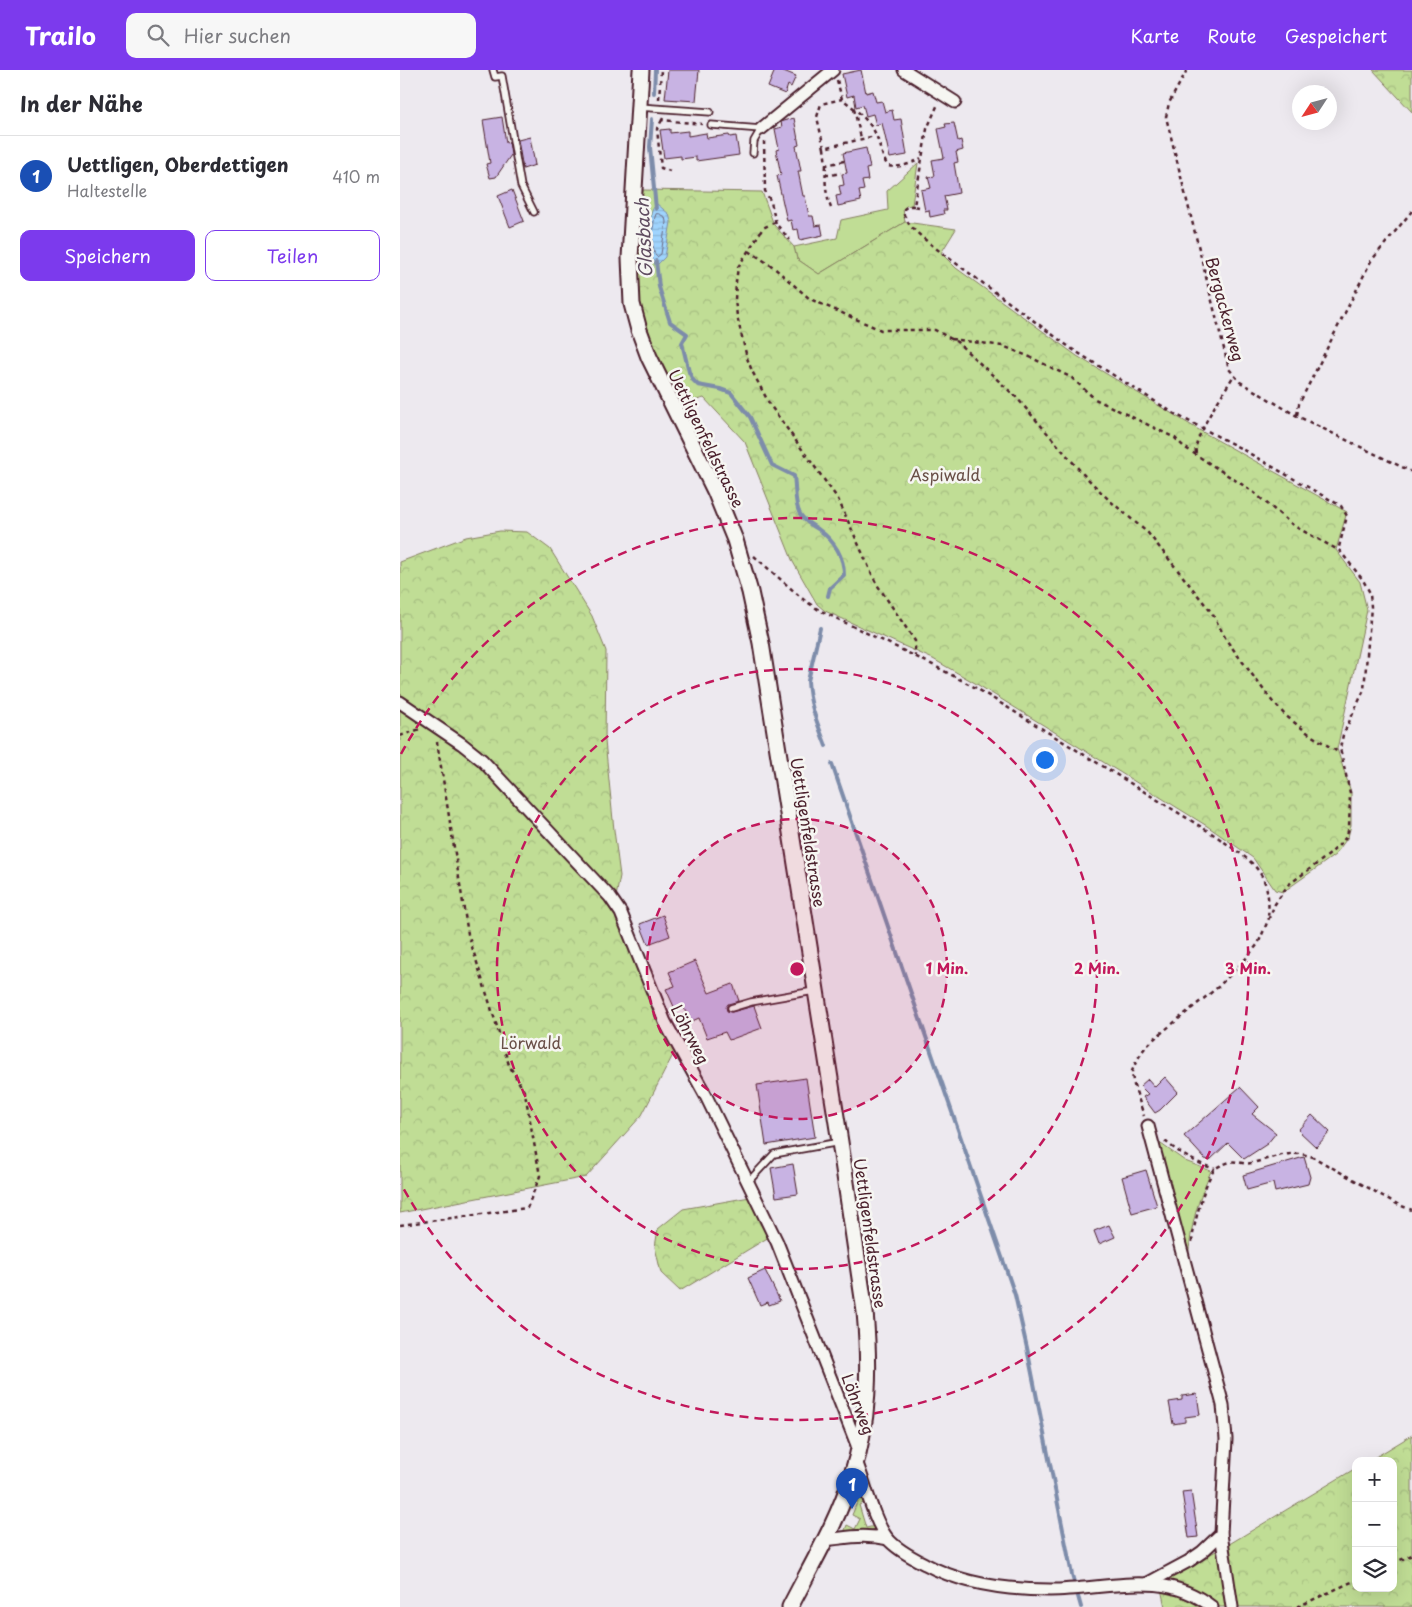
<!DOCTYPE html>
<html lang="de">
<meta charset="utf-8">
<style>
body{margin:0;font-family:"Playpen Sans",sans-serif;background:#f7f7f7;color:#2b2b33}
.controls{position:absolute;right:15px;bottom:15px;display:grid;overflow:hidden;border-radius:10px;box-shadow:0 5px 20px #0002}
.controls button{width:45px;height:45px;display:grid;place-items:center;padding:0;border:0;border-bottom:1px solid #e1e1e2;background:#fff;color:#2b2b33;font:25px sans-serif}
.compass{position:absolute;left:892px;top:15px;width:45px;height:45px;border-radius:50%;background:#fff;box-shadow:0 5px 20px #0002;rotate:234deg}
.you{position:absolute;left:644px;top:689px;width:18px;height:18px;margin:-12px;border:4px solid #fff;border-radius:50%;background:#1a73e8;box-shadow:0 0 0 8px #1a73e833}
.badge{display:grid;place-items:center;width:32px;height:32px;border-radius:50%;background:#7c3aed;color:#fff;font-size:16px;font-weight:700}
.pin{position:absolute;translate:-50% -41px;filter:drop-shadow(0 1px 2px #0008)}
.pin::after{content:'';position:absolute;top:26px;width:18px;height:15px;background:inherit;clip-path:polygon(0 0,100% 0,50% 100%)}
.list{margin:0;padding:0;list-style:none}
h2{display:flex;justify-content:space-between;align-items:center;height:65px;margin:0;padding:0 20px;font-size:21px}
h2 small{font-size:16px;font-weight:400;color:#7c7c81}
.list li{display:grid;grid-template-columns:32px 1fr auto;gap:15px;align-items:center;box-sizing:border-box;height:80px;padding:0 20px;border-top:1px solid #e1e1e2}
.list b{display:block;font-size:19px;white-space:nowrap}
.list p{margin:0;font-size:16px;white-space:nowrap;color:#7c7c81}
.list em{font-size:16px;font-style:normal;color:#7c7c81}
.actions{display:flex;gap:10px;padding:15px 20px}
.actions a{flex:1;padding:11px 0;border:1px solid #7c3aed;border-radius:10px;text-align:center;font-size:18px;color:#7c3aed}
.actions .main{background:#7c3aed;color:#fff}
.icon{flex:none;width:28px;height:28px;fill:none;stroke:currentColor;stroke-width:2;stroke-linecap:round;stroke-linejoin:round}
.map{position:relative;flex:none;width:1012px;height:1537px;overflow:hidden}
header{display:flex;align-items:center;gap:30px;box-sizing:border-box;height:70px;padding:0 25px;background:#7c3aed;color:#fff}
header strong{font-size:24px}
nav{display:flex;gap:28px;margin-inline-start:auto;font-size:18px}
.search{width:350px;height:45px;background:#f7f7f7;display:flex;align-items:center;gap:12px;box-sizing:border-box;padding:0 18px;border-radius:10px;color:#7c7c81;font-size:19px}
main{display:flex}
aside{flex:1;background:#fff}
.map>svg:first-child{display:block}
.grass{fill:#c0dd95;stroke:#857e60}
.forest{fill:url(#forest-crowns);stroke:#857e60}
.water{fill:url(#water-rules);stroke:#7d8caa}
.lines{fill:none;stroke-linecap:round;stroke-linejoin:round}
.shore{stroke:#6c677f;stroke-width:1}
.stream{stroke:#7d8caa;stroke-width:4}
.building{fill:#c8b3e3;stroke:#4a1f2b}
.lane-casing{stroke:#4a1f2b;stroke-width:9}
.street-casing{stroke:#4a1f2b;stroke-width:15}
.secondary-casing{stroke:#4a1f2b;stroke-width:19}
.path{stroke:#4a1f2b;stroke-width:2.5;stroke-dasharray:4 4;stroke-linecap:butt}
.lane{stroke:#f6f6f2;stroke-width:5.5}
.street{stroke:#f6f6f2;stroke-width:11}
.secondary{stroke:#f6f6f2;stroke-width:15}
.ring{fill:none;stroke:#c2185b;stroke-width:2.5;stroke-dasharray:9 6}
.labels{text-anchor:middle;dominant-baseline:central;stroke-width:5;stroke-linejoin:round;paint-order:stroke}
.street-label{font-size:16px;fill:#4a1f2b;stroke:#f6f6f2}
.park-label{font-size:16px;fill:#684e46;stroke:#f6f6f2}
.water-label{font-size:18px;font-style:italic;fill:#5f4c60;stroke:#f6f6f2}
.centre{fill:#c2185b;stroke:#f6f6f2;stroke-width:2.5}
.ring-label{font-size:15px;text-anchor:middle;font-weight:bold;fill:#c2185b;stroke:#f6f6f2;stroke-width:5;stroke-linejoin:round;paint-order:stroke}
</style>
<header>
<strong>Trailo</strong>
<div class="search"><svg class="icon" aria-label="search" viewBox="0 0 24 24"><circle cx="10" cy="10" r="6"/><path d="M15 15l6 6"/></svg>Hier suchen</div>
<nav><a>Karte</a><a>Route</a><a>Gespeichert</a></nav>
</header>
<main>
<aside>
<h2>In der Nähe<small></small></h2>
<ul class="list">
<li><span class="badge" style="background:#1a4fb4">1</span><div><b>Uettligen, Oberdettigen</b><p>Haltestelle</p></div><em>410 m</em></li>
</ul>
<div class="actions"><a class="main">Speichern</a><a>Teilen</a></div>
</aside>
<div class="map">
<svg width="1012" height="1537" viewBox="0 0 1012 1537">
<defs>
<pattern id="forest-crowns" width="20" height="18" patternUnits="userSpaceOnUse" patternTransform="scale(1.25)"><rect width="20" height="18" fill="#c0dd95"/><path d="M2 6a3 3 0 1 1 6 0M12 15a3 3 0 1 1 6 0" fill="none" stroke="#a6bd81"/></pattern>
<pattern id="water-rules" width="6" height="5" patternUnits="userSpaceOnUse" patternTransform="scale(1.25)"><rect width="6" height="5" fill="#9fd4fe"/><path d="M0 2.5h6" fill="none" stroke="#8ab6da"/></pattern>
</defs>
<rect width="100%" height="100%" fill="#ede9ef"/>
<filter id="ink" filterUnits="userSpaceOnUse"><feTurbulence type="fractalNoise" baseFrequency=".02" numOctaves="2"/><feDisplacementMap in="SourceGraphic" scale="10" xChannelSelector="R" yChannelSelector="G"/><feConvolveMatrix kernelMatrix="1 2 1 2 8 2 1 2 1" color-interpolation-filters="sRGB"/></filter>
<g filter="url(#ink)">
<g class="grass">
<path d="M518,93L512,135L506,136L503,139L505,152L419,204L397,189L394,177L437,168L441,150L488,140L487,121Z"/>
<path d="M754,1069L785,1091L811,1101C796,1135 791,1155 788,1190Z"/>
<path d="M462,1420L466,1432L459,1435L466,1458L475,1456V1458L471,1461L446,1463L445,1460L447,1455L455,1459L460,1449L452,1445Z"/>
</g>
<g class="forest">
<path d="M973,0H1012V42Z"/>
<path d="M243,120L362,122L374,155L394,177L397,189L419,204L505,152L556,159L541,183L556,198L677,286L799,360L947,442L936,480L960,512L967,540L937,679L951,722V755L948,767L935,785L883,822L875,820L853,788L807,756L575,613L533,589L425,541L417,534L393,492L345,372L304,328L289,332C271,322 265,308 257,290C243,259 235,223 236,189C237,166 240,143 243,120Z"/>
<path d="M100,461L127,462L150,479L192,546L206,581L205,671L214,760L220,806L216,827L276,979L242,1045L186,1107L0,1143V492L66,467Z"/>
<path d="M350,1127L369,1167L280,1221L261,1203L255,1177L258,1159L283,1139Z"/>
<path d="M1012,1365V1537H765L759,1510L826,1476L956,1398V1518H993V1391H969Z"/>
</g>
<path class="water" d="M257,134L269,144L271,152L265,187L256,196C247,182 246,170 250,155C251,147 250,140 257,134Z"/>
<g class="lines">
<path class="shore" d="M259,144L265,147L266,152L261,184L257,187C250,180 252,153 256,144Z"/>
<g class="stream">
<path d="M254,23L255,0"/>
<path d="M252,49L250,77L256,139"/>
<path d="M256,191L259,217L270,252L287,264L282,273L289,302L293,310L298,315L320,319L331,323L350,347L372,395L394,406C396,418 394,433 400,444C404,451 411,455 418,459C433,470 444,485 444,505L430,518L428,526"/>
<path d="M420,558L408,611C409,634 418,655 426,676"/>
<path d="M432,694L615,1225L627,1278L672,1505L681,1537"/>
</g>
</g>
<g class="building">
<path d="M268,0H299L296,31L265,29Z"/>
<path d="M375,0H381L396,6L391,17L388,15L385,24L368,17Z"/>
<path d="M461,0L466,23L473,21L476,32L482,31L485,42L492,40L494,50L501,49L507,85L490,88L482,53L476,55L473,44L466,46L463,35L456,37L454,25L447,27L442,4Z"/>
<path d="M102,47L106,73L109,72L111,85L96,107L90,108L86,94L90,93L83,50Z"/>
<path d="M394,48L399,75L396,76L401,101H398L403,126H405L409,146H413L415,156L421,155L423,165L400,170L398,159L393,160L391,150L387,151L377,106L381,105L376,80L379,79L375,59L382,57L381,52L383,51Z"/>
<path d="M554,53L558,71L561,70L563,80L556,82L558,92L554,93L559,123L544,126L547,140H543L544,144L530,147L529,140L525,141L521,120L531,118L528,107L535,106L532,90L544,88L538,59L546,57L545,54Z"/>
<path d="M270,59V63L288,61V66L306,63L307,68L329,65L330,67L336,66L339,85L296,91V87L281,89V86L264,88L260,60Z"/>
<path d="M130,67L135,95L123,99L118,70Z"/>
<path d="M466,78L470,98L466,99L468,110L462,111L464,120L459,121L461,131L438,136L436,126L441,125L439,116L444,115L442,104L447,103L443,83Z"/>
<path d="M112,120L124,151L110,157L98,126Z"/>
<path d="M263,845L270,866L248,874L240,854Z"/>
<path d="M295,891L309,923L333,914L339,931L328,934L326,937L327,941L332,942L354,936L362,958L329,970L325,962L307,968L299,948L290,952L283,936L275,939L266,919L275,916L269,902Z"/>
<path d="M765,1007L778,1022L760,1040L755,1043L743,1027L748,1024L740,1016L748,1009L755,1017Z"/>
<path d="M406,1008L415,1067L366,1075L357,1015Z"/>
<path d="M840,1017L859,1037L852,1044L876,1063L867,1074L844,1089L828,1073L810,1090L805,1089L784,1066Z"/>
<path d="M912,1045L930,1062L916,1077L898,1060Z"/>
<path d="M904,1087L910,1107L908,1114L875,1122L873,1113L847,1120L843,1105Z"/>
<path d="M393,1094L398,1124L376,1127L371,1098Z"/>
<path d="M746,1100L757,1136L732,1143L722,1107Z"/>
<path d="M709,1155L715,1167L699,1174L694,1161Z"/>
<path d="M365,1200L380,1231L369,1235L368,1232L360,1235L348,1208Z"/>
<path d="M797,1324L800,1345L785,1347V1352L773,1354L769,1332L782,1330V1326Z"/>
<path d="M791,1421L798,1467L789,1468L782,1422Z"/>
</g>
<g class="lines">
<g class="lane-casing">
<g id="lane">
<path d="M93,0L95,7L102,6L121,116L134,142"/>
<path d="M239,37L310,42"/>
<path d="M311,55L361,59"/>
<path d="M353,83L354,71L361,59"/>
<path d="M331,938L351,932L414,921"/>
<path d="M348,1112L374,1084L440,1072"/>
</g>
</g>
<g class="street-casing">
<g id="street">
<path d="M504,0L555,32"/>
<path d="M361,59L433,0"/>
<path d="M0,632L62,674L82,690L210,827L221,843L265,952L306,1026L377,1172L459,1380"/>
<path d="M748,1056L823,1335L826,1369L821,1464L832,1537"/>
<path d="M456,1391C465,1413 473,1449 487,1468C496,1479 513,1488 525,1494C562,1514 609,1520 650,1520C706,1520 764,1498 812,1537"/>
<path d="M425,1470C447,1467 466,1464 488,1469"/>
<path d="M748,1513L789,1491L802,1482L821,1464"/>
</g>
</g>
<g class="secondary-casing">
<path id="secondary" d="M241,0L230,188L232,234L239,260L249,287L315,421L335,470L350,522L361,573L440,1072L465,1242C470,1298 469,1352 452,1405C438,1451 412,1494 390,1537"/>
</g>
<g class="path">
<path d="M787,0L769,33L766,47L829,299L840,312L897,346L1012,402"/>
<path d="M437,10L442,29C453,37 465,47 473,59C480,70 480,85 488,96C499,98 512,94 521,88"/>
<path d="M259,29L261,0"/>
<path d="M454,39L461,68"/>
<path d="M263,48L262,50L302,54"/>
<path d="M262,50L257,59L261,98L270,101"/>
<path d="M364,71L365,121L371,132L376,154L390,170"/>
<path d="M424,78L417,47L421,34L442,29"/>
<path d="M444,91L426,95L424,78L475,66"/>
<path d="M426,95C425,111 425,123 431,138"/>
<path d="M425,105H431L441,103"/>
<path d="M514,136H508L504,139V145L510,156L523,168L542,183L672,279L775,344L840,378L941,436L947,446L939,477L940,481"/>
<path d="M519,137L514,136L527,59L538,34"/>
<path d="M375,152L363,158L338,197L336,212L335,230L337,246L347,288L352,301L370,335L438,429L476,513L515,571V586"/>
<path d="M349,181L372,196L410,229L481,260H535L557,272L616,327L683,404L709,430L748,463L812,543L827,571L872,631L886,646L912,666L940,683"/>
<path d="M551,269L603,276L630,287L672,308L695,329L775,368L784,377L852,421L894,456L940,481L963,510L970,523L971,537L964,620L943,665L940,678L950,723L949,758L946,767L941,773L930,784L888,815L875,834L858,874L843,892L818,917L755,968L744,979L737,990L732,1001L733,1012L744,1046"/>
<path d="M897,345L899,334L971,191L1012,141"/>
<path d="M796,383C792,368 825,321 834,305"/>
<path d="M354,486L404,530L419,540L529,593L576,618L816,766C851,792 872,799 868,848"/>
<path d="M0,666L20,659"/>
<path d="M765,1071C780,1084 796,1093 815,1099"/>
<path d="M0,1155L127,1138L140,1106L125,1023L109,995L68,864L37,672"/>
<path d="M792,1172C793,1157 805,1108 816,1098C819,1096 826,1093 830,1092C838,1090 844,1096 856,1092C879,1086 890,1080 913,1087L999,1135L1012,1140"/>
<path d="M993,1493L1012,1485"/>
<path d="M897,1537L956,1510"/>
</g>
<use href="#lane" class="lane"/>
<use href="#street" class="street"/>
<use href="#secondary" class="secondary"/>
</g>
</g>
<circle cx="397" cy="899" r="150" fill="#c2185b" fill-opacity=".12"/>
<g class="ring">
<circle cx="397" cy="899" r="150"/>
<circle cx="397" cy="899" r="300"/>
<path d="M1 684A451 451 0 1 1 1 1114"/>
</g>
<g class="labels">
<g class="street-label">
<text transform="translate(826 239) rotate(75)">Bergackerweg</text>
<text transform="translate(307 368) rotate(64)">Uettligenfeldstrasse</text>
<text transform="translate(409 762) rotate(81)">Uettligenfeldstrasse</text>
<text transform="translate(291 964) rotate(63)">Löhrweg</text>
<text transform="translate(471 1163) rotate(82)">Uettligenfeldstrasse</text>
<text transform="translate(459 1334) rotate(69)">Löhrweg</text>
</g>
<g class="park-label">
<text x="545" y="404">Aspiwald</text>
<text x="131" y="972">Lörwald</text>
</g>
<g class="water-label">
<text transform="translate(243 168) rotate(-93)">Glasbach</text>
</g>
</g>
<circle cx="397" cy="899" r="8" class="centre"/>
<g class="ring-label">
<text x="547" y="904">1 Min.</text>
<text x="697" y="904">2 Min.</text>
<text x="848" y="904">3 Min.</text>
</g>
</svg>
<div class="controls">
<button>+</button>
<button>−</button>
<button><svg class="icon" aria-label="layers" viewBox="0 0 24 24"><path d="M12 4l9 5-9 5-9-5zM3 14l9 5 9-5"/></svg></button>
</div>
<svg class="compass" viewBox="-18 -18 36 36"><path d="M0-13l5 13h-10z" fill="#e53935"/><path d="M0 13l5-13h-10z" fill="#7c7c81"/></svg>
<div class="you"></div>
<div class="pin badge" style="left:452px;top:1439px;background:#1a4fb4">1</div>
</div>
</main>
